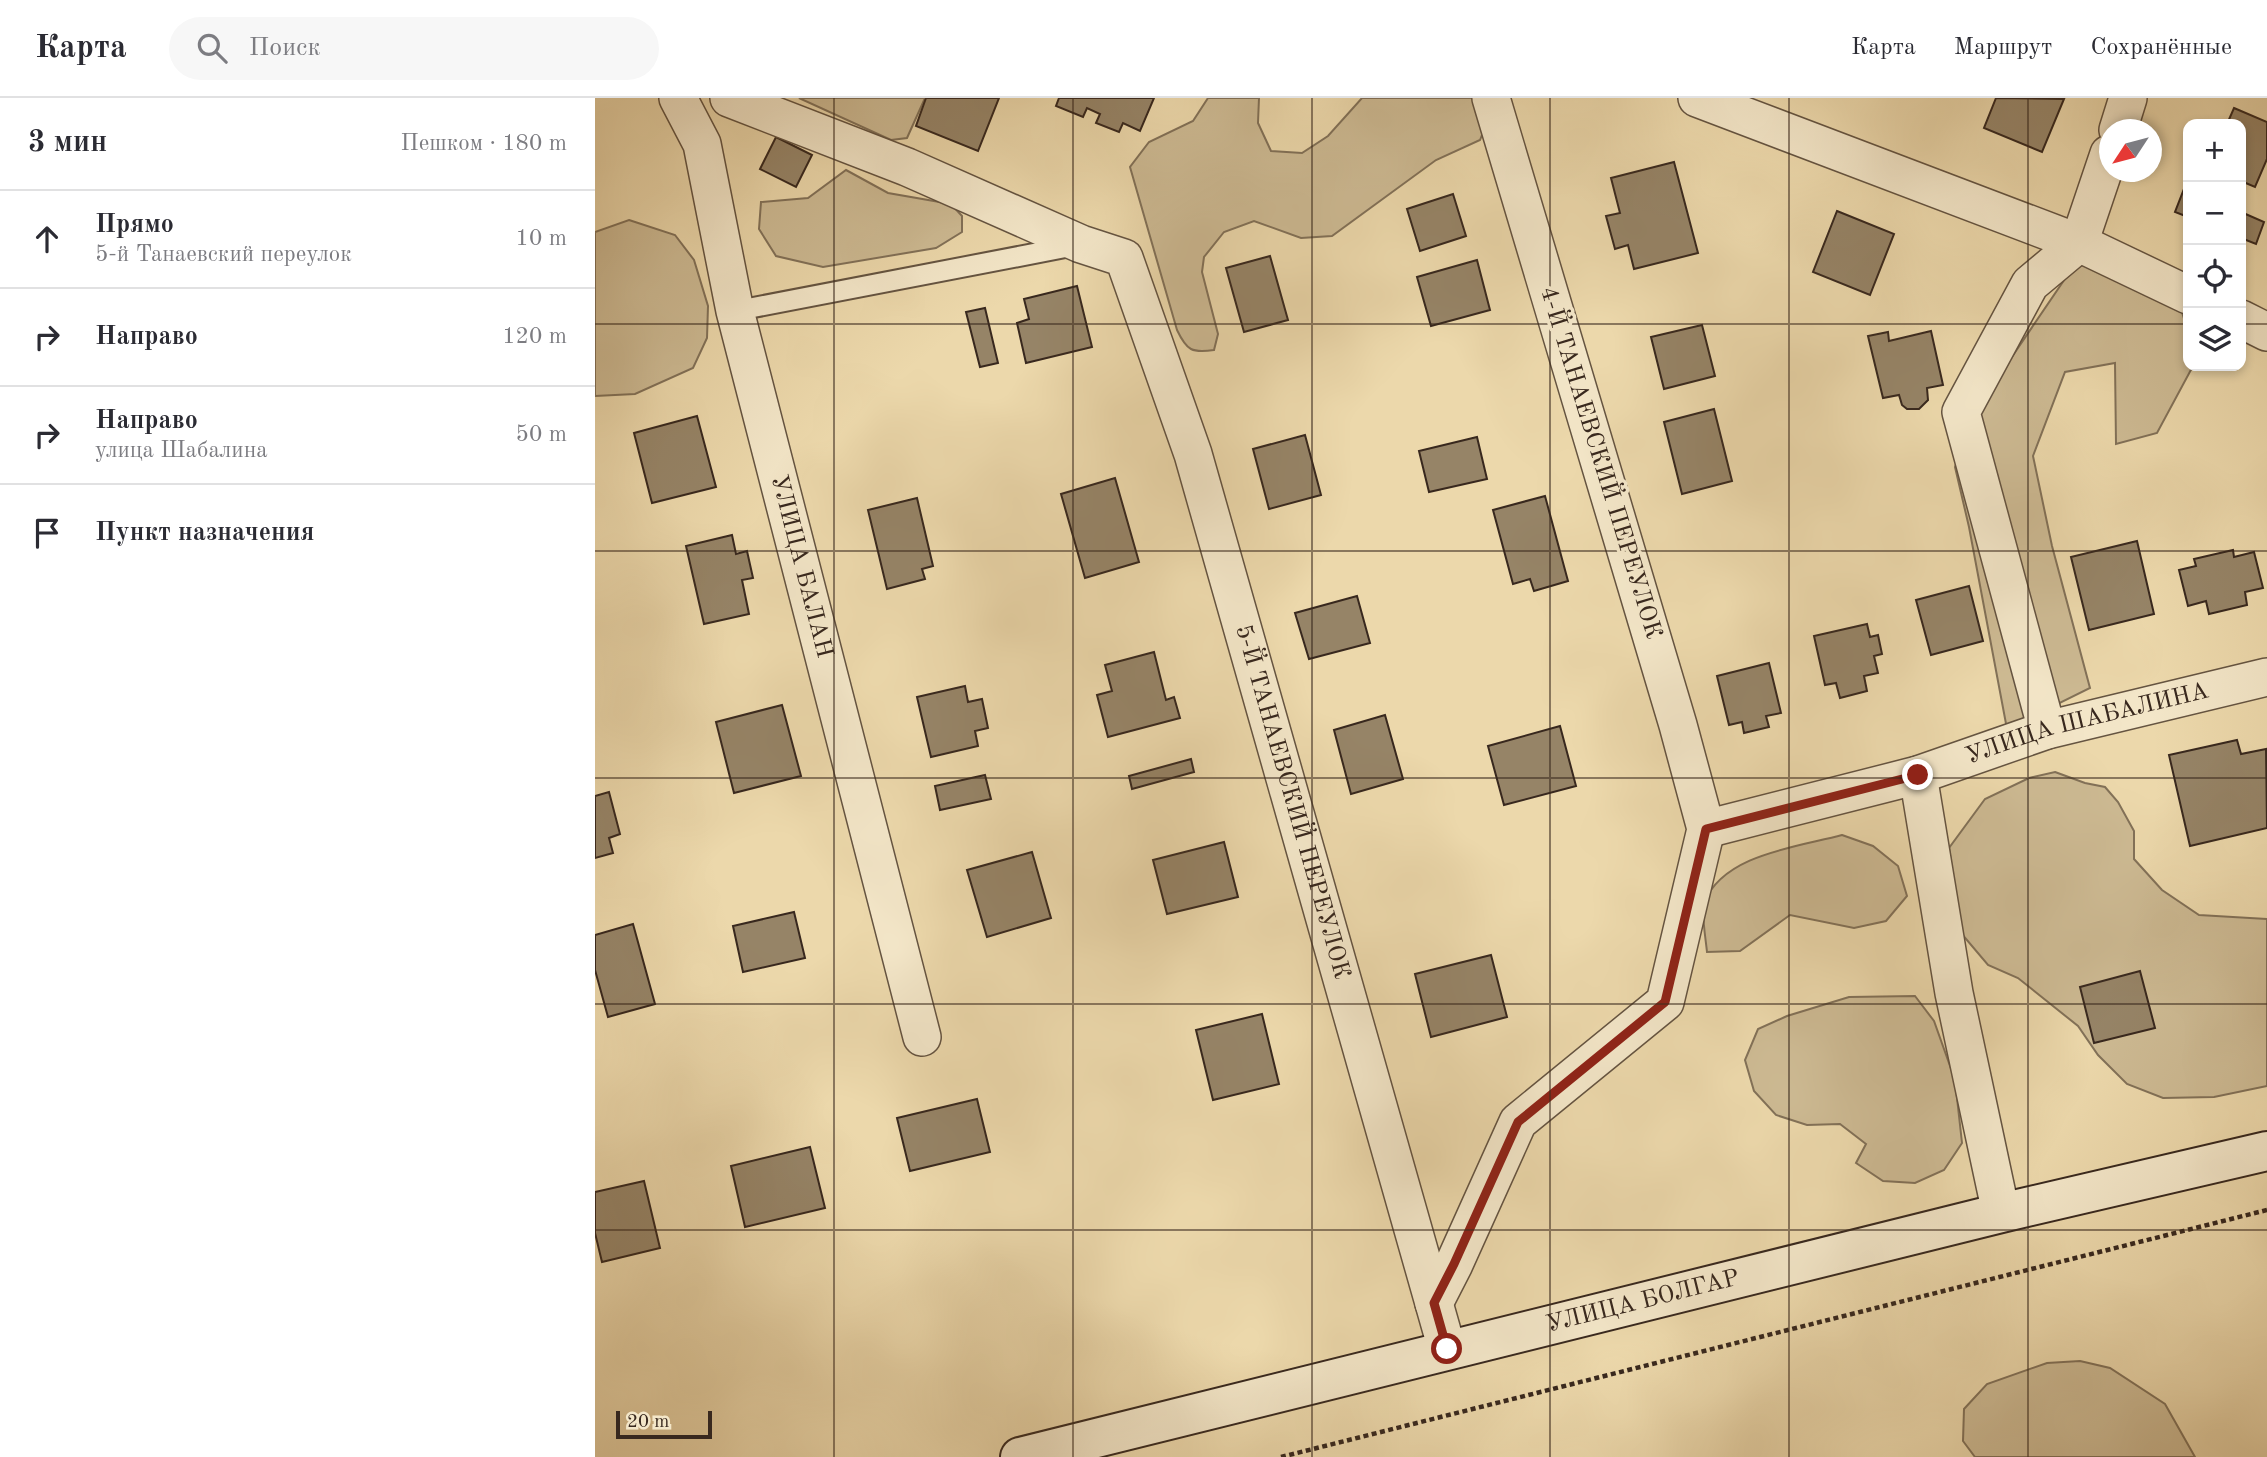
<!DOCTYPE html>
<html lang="ru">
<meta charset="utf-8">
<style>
body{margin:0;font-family:"Old Standard TT",serif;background:#f7f7f7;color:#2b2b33}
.controls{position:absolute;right:21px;top:21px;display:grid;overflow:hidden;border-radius:14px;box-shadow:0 4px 10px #0003}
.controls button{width:63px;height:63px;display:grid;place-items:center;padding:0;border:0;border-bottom:2px solid #e1e1e2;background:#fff;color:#2b2b33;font:35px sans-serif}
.compass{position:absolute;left:1504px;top:21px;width:63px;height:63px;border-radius:50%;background:#fff;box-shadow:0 4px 10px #0003;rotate:234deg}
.scale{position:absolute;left:21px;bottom:18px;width:96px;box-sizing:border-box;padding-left:7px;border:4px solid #38281e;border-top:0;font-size:19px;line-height:24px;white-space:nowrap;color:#38281e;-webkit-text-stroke:5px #f3e6c8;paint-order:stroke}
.stop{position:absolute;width:21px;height:21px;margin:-16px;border:5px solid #8f2418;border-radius:50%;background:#fff}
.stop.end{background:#8f2418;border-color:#fff;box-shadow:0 2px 7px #0008}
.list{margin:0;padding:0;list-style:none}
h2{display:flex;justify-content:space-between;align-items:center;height:91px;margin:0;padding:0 28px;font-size:30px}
h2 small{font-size:23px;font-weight:400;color:#7c7c81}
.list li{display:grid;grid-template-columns:46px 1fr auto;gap:21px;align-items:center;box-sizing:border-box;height:98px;padding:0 28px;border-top:2px solid #e1e1e2}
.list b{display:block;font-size:26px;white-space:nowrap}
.list p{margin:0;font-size:23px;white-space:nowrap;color:#7c7c81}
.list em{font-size:23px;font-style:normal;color:#7c7c81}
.icon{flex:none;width:38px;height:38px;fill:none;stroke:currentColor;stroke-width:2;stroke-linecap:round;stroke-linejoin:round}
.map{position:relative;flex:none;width:1672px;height:1359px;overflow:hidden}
header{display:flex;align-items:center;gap:42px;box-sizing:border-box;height:98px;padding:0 35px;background:#fff;border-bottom:2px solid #e1e1e2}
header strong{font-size:33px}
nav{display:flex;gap:38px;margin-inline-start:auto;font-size:24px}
.search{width:490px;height:63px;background:#f7f7f7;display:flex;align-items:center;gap:18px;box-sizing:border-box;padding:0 24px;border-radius:38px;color:#7c7c81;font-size:26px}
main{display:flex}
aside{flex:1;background:#fff}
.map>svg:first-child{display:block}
.green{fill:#cdba93;stroke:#827158;stroke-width:2}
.building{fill:#968467;stroke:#38281e;stroke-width:2}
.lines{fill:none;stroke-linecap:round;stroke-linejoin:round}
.lane-casing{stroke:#655441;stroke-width:23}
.street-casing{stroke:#655441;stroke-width:40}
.secondary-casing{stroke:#38281e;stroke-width:42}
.path{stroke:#38281e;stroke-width:4.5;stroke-dasharray:5 3.5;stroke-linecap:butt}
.lane{stroke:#f3e6c8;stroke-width:19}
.street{stroke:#f3e6c8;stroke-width:37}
.secondary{stroke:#f3e6c8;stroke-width:38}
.route{stroke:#8f2418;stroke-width:9}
.grid{fill:none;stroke:#38281e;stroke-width:2;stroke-opacity:0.55}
.labels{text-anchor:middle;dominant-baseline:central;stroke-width:7;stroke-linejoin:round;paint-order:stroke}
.street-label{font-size:24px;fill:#38281e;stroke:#f3e6c8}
</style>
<header>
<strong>Карта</strong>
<div class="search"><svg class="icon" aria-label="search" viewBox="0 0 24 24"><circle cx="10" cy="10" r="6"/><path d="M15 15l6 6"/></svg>Поиск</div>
<nav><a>Карта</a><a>Маршрут</a><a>Сохранённые</a></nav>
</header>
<main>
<aside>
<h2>3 мин<small>Пешком · 180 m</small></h2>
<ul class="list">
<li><svg class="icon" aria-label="ahead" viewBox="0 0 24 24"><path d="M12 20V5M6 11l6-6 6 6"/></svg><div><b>Прямо</b><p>5-й Танаевский переулок</p></div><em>10 m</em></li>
<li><svg class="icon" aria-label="right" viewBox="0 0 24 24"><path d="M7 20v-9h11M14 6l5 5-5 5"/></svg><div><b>Направо</b></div><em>120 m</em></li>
<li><svg class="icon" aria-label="right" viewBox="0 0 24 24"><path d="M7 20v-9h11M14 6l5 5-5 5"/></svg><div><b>Направо</b><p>улица Шабалина</p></div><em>50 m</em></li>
<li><svg class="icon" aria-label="arrive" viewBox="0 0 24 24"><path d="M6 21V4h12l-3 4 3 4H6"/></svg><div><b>Пункт назначения</b></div></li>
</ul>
</aside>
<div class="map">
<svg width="1672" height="1359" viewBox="0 0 1672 1359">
<rect width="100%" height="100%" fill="#ecd8ab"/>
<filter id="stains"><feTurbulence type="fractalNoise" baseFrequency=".00286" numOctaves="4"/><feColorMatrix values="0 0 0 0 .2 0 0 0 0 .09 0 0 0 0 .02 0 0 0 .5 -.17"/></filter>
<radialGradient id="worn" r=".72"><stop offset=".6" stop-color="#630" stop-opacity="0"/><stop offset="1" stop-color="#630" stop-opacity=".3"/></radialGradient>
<g class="green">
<path d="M204,0H330L312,40L296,42Z"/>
<path d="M613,0H664L663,25L676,53L707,55L733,38L767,0H890L891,27L885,42L841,62L737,138L706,140L659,123L629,134L609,159L607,174L623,236L619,252C597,255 592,253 582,232L535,69L554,44L598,23Z"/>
<path d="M251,72L293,95L356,106L367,118V134L341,150L228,169L181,158L164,131L166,104L213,100Z"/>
<path d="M34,122L80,137L99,162L113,208L112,240L98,270L40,296L0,298V134Z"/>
<path d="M1493,147L1577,183L1593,233V268H1598L1562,335L1521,346L1520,265L1470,274L1438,358L1457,448L1495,590L1412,631L1374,429L1360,369L1378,316Z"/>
<path d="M1460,674L1490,685L1510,689L1523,704L1539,733V761L1567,792L1604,817L1672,821V988L1619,999L1568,1000L1532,986L1503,957L1483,928L1423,880L1393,867L1366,835L1354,750L1390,701L1434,680Z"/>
<path d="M1247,737L1278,748L1303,768L1312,798L1291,823L1259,830L1195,817L1145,853L1112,854C1111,843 1106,814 1109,805C1128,756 1203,749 1247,737Z"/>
<path d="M1320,898L1339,923L1360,982L1367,1045L1349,1072L1320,1085L1288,1083L1261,1065L1271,1046L1245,1026L1212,1027L1181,1017L1159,993L1150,962L1163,931L1192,918L1254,899Z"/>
<path d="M1485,1263L1515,1270L1570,1306L1600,1359H1380L1368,1343L1369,1311L1392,1286L1452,1265Z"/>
</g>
<g class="building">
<path d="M331,0H404L383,53L321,28Z"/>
<path d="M464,0H559L545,33L528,25L524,34L501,25L505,16L492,10L488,19L461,8Z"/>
<path d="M1401,0L1469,1L1447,54L1389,30Z"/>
<path d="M1639,10L1672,24V61L1660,89L1646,83V26H1632Z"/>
<path d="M181,39L217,57L201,89L165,71Z"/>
<path d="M1079,64L1103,155L1039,171L1033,147L1020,151L1011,118L1025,115L1016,80Z"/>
<path d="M1589,91L1593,93V119L1580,114Z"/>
<path d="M858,96L871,138L825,153L812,111Z"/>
<path d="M1242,113L1299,136L1275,197L1218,174Z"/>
<path d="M1646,114L1669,124L1661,146L1646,140Z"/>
<path d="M675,158L693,222L649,234L631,170Z"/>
<path d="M882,162L895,212L836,228L822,179Z"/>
<path d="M482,188L497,249L431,265L422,225L434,221L429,201Z"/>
<path d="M390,210L403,265L385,269L371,214Z"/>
<path d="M1107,227L1120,278L1069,291L1056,239Z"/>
<path d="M1336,233L1348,287L1332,290L1333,302L1324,311H1312L1307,307L1304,297L1288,300L1273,238L1293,234L1294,243Z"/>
<path d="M1119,311L1137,383L1087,396L1069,324Z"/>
<path d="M102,318L121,389L57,405L39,335Z"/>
<path d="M710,337L726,397L674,411L658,351Z"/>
<path d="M882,339L892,381L834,394L824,353Z"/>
<path d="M520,380L544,464L490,480L466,396Z"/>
<path d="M950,398L973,483L939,493L935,481L918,486L898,412Z"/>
<path d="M322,400L338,468L327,471L330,481L292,491L273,412Z"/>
<path d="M137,437L141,456L152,453L158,480L147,482L154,516L109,526L91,448Z"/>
<path d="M1542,443L1559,516L1494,532L1476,459Z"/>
<path d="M1638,452L1639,459L1659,454L1668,490L1650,494L1652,507L1614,516L1611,503L1593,508L1584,472L1601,468L1599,461Z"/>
<path d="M1374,488L1388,543L1336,557L1321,502Z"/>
<path d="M762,498L775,545L714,561L700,515Z"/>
<path d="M1272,526L1275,539L1283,537L1287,556L1279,558L1283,575L1269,578L1272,593L1245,600L1241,585L1230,587L1219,538Z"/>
<path d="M559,554L571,602L579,599L585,620L513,639L502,597L517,593L510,567Z"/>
<path d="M1174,565L1186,615L1171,618L1174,629L1149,635L1147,624L1134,627L1122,578Z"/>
<path d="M370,588L373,604L387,601L393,630L380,633L383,648L336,659L322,599Z"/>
<path d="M187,607L206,678L139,695L121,624Z"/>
<path d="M790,617L808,681L756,696L739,632Z"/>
<path d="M965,628L981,688L909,707L893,648Z"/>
<path d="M1642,642L1646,656L1671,651L1672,730L1595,748L1574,657Z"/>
<path d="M596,661L599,674L537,691L534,678Z"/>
<path d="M390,677L396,701L345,712L340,688Z"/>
<path d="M14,694L25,736L14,740L18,755L0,760V698Z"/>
<path d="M629,744L643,799L572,816L558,762Z"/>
<path d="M437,754L456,820L392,839L372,772Z"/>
<path d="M199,814L210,860L148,874L138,828Z"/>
<path d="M38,826L60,906L13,919L0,872V837Z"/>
<path d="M896,857L912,919L836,939L820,876Z"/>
<path d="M1545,873L1560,930L1499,945L1485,889Z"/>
<path d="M667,916L684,986L618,1002L601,932Z"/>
<path d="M382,1001L395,1054L315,1073L302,1020Z"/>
<path d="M215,1049L230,1110L150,1129L136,1068Z"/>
<path d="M49,1083L65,1150L7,1164L0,1135V1094Z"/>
</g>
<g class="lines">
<g class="lane-casing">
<path id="lane" d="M140,213L478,148"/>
</g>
<g class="street-casing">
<g id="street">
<path id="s1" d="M83,0L107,46L140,213L327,939"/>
<path id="s2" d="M134,0L312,69L486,146L529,160L598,356L852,1251"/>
<path d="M1102,0L1484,145L1593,197"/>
<path d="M1523,32L1533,0"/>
<path d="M1646,221L1672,234"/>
<path d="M1452,632L1366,314L1435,186L1484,145L1514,56"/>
<path d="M1323,677L1359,895L1406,1115"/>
<path id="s3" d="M1111,731L1323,677L1452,632L1672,579"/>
<path d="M839,1205L859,1166L923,1024L1070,904L1111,731L1083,627L896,0"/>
</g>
</g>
<g class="secondary-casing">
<g id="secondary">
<path id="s4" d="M425,1359L1406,1115L1672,1053"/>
</g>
</g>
<path class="path" d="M686,1359L1672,1112"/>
<use href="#lane" class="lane"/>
<use href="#street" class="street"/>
<use href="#secondary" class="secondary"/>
</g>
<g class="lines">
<path class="route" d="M852,1251L839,1205L859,1166L923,1024L1070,904L1111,731L1323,677"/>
</g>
<path class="grid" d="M239,0V1359M478,0V1359M717,0V1359M955,0V1359M1194,0V1359M1433,0V1359M0,226H1593M1646,226H1672M0,453H1672M0,680H1672M0,906H1672M0,1132H1672"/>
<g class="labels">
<g class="street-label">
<text transform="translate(1005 365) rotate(73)">4-Й ТАНАЕВСКИЙ ПЕРЕУЛОК</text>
<text stroke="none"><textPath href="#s1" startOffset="486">УЛИЦА БАЛАН</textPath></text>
<text stroke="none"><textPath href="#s3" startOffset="396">УЛИЦА ШАБАЛИНА</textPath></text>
<text stroke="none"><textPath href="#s2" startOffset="996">5-Й ТАНАЕВСКИЙ ПЕРЕУЛОК</textPath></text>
<text stroke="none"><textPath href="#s4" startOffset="642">УЛИЦА БОЛГАР</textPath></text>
</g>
</g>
<rect width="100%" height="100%" filter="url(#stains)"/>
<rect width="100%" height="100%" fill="url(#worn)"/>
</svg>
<div class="controls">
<button>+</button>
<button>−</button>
<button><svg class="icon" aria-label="locate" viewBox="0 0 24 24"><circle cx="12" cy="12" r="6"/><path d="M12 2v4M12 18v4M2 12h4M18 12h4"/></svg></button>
<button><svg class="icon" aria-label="layers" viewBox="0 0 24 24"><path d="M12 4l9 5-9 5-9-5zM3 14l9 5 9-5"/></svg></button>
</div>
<svg class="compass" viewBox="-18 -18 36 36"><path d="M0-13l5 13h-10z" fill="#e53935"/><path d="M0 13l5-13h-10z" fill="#7c7c81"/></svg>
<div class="scale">20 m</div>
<div class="stop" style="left:852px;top:1251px"></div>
<div class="stop end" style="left:1323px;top:677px"></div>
</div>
</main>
